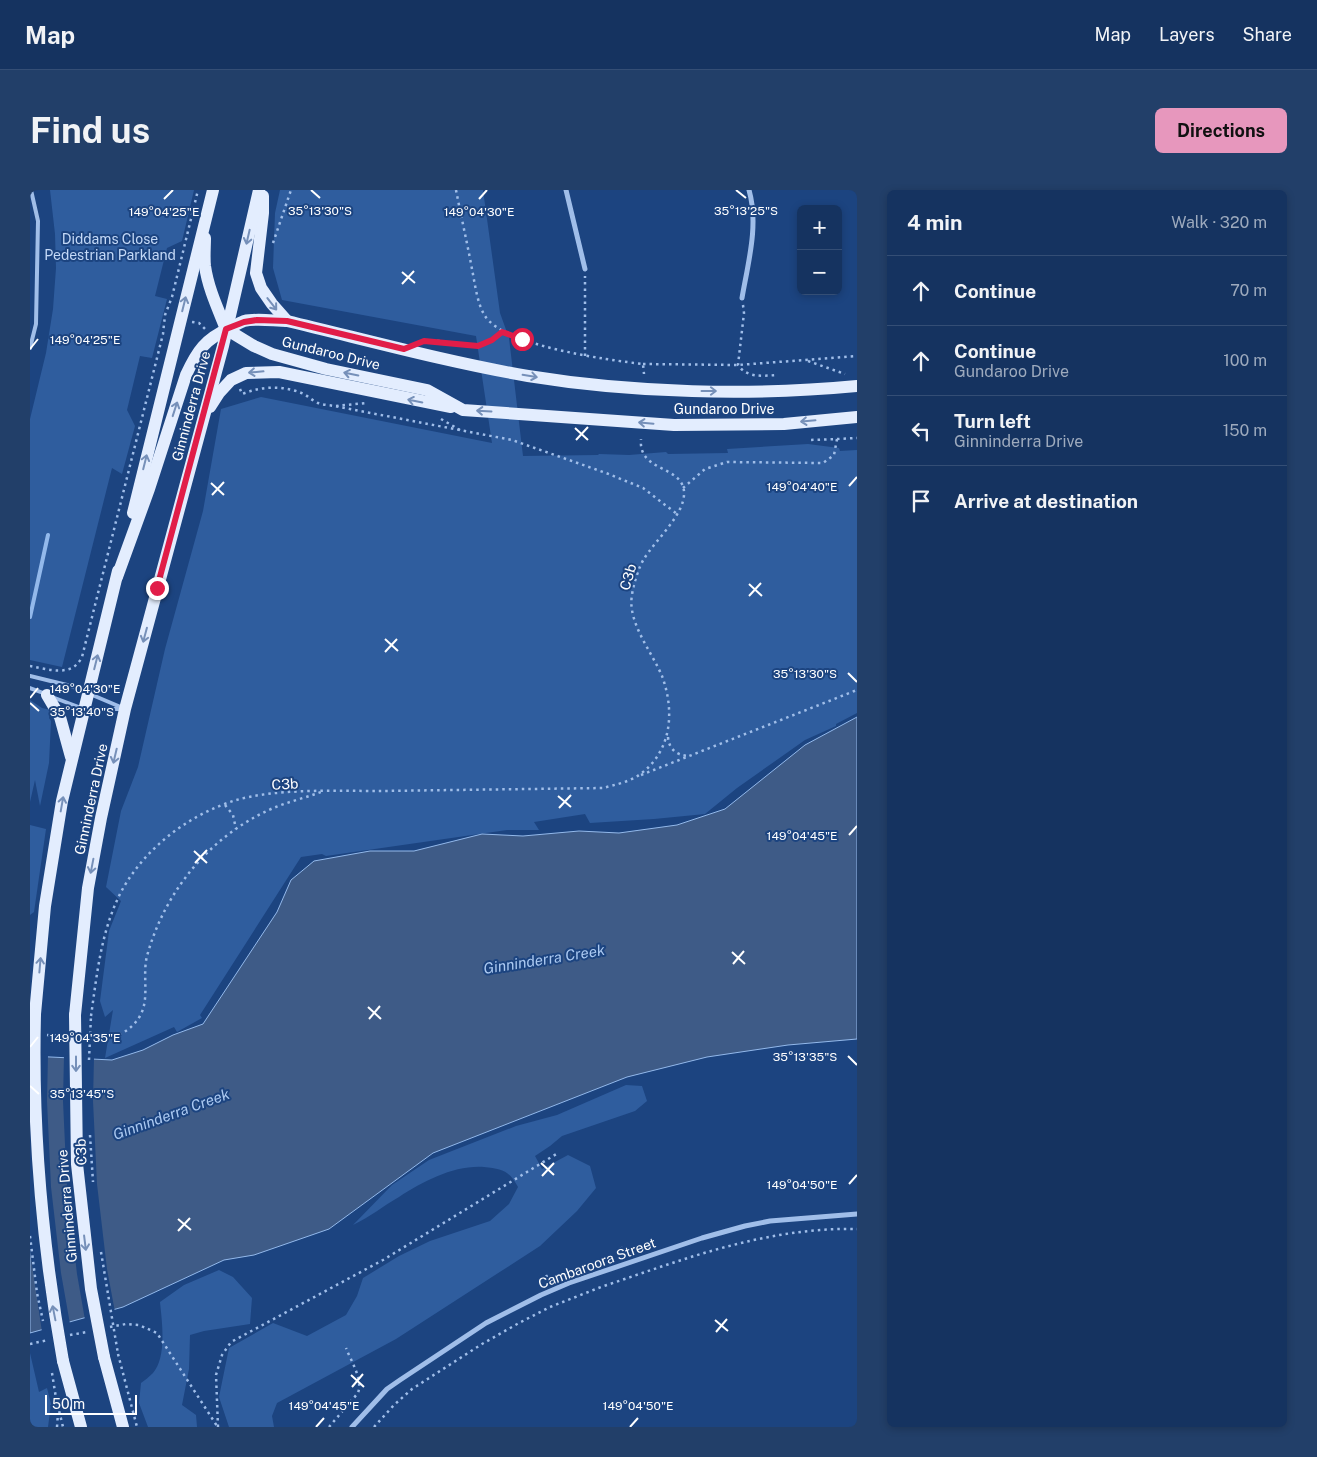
<!DOCTYPE html>
<meta charset="utf-8">
<style>
body{margin:0;font-family:"Public Sans",sans-serif;background:#223f69;color:#f1f3f6}
.controls{position:absolute;right:15px;top:15px;display:grid;overflow:hidden;border-radius:8px;box-shadow:0 2px 8px #0003}
.controls button{width:45px;height:45px;display:grid;place-items:center;padding:0;border:0;border-bottom:1px solid #344e75;background:#153360;color:#f1f3f6;font:25px sans-serif}
.scale{position:absolute;left:15px;bottom:12px;width:92px;box-sizing:border-box;padding-left:5px;border:2px solid #fff;border-top:0;font-size:14px;line-height:18px;white-space:nowrap;color:#fff;-webkit-text-stroke:4px #1c4480;paint-order:stroke}
.stop{position:absolute;width:15px;height:15px;margin:-11px;border:4px solid #e11d48;border-radius:50%;background:#fff}
.stop.end{background:#e11d48;border-color:#fff;box-shadow:0 1px 5px #0008}
.list{margin:0;padding:0;list-style:none}
h2{display:flex;justify-content:space-between;align-items:center;height:65px;margin:0;padding:0 20px;font-size:21px}
h2 small{font-size:16px;font-weight:400;color:#9daabd}
.list li{display:grid;grid-template-columns:32px 1fr auto;gap:15px;align-items:center;box-sizing:border-box;height:70px;padding:0 20px;border-top:1px solid #344e75}
.list b{display:block;font-size:19px;white-space:nowrap}
.list p{margin:0;font-size:16px;white-space:nowrap;color:#9daabd}
.list em{font-size:16px;font-style:normal;color:#9daabd}
.icon{flex:none;width:28px;height:28px;fill:none;stroke:currentColor;stroke-width:2;stroke-linecap:round;stroke-linejoin:round}
.map{position:relative;flex:none;width:827px;height:1237px;overflow:hidden;border-radius:8px}
header{display:flex;align-items:center;gap:30px;box-sizing:border-box;height:70px;padding:0 25px;background:#153360;border-bottom:1px solid #344e75}
header strong{font-size:24px}
nav{display:flex;gap:28px;margin-inline-start:auto;font-size:18px}
.intro{display:flex;align-items:center;justify-content:space-between;box-sizing:border-box;height:120px;padding:0 30px}
h1{margin:0;font-size:35px}
.button{padding:12px 22px;border-radius:8px;background:#e797bd;color:#111;font-size:18px;font-weight:700}
main{display:flex;gap:30px;padding:0 30px}
aside{flex:1;background:#153360;border-radius:8px;box-shadow:0 2px 8px #0003}
.map>svg:first-child{display:block}
.green{fill:#2f5d9e}
.water{fill:#3e5b87;stroke:#93b9eb}
.pier{fill:#1c4480}
.lines{fill:none;stroke-linecap:round;stroke-linejoin:round}
.stream{stroke:#93b9eb;stroke-width:4}
.path{stroke:#a0bee9;stroke-width:2.5;stroke-dasharray:2.5 4;stroke-linecap:butt}
.lane{stroke:#a0bee9;stroke-width:4}
.street{stroke:#a0bee9;stroke-width:5}
.primary{stroke:#e3edfe;stroke-width:12}
.path-bridge{stroke:#a0bee9;stroke-width:2.5;stroke-dasharray:2.5 4;stroke-linecap:butt}
.primary-bridge{stroke:#e3edfe;stroke-width:12}
.oneway{stroke:#7690b9}
.route{stroke:#e11d48;stroke-width:6}
.ticks{fill:none;stroke:#fff;stroke-width:2}
.labels{text-anchor:middle;dominant-baseline:central;stroke-width:4;stroke-linejoin:round;paint-order:stroke}
.park-label{font-size:14px;fill:#c4d9f7;stroke:#1c4480}
.street-label{font-size:14px;fill:#fff;stroke:#1c4480}
.water-label{font-size:15px;font-style:italic;fill:#abc9f1;stroke:#1c4480}
.ticks-label{font-size:12px;text-anchor:middle;fill:#fff;stroke:#1c4480;stroke-width:4;stroke-linejoin:round;paint-order:stroke}
</style>
<header>
<strong>Map</strong>
<nav><a>Map</a><a>Layers</a><a>Share</a></nav>
</header>
<div class="intro"><h1>Find us</h1><a class="button">Directions</a></div>
<main>
<div class="map">
<svg width="827" height="1237" viewBox="0 0 827 1237">
<rect width="100%" height="100%" fill="#1c4480"/>
<g class="green">
<path d="M20,0H164L152,51L137,58L125,106L137,109L122,168L110,166L97,220L105,236L92,284L82,278L32,477L0,470V229L16,163L23,119L26,78L25,44Z"/>
<path d="M250,0H453L470,123L479,148L493,266L568,265L569,264L599,265L636,262L638,264L698,263L697,259L778,254L809,258L810,261L827,260V523L806,534V536L775,550L707,598L675,624L624,629L560,633L555,624L504,632L509,640H477L296,666L292,664L271,667L170,825L172,828L147,842L144,837L75,868L83,820L75,827L70,811L79,741L91,711L76,697L91,621L108,577L135,459L173,321L191,219L231,207L462,253L446,146L252,110L243,78L245,23Z"/>
<path d="M0,510L12,518L21,520L19,528L21,531L19,573L10,616L5,590L0,612Z"/>
<path d="M0,635L16,639L4,722L0,725Z"/>
<path d="M596,895L612,896L617,911L605,921L532,946L520,956L505,966L512,979L538,965L560,976L566,998L547,1021L510,1056L366,1149L247,1213L242,1226L244,1237H199L189,1207L199,1158L243,1133L277,1146L316,1125L327,1106L333,1088L369,1066L400,1051L460,1031L479,1014L488,997C479,980 472,979 454,977C424,975 394,991 369,1007C353,1016 340,1027 323,1035L362,995L399,970L486,936L527,925Z"/>
<path d="M189,1080L203,1087L222,1108L220,1134L174,1141L160,1145L159,1179L152,1215L166,1225L167,1237H118L109,1213L111,1193C115,1190 119,1187 123,1183C137,1167 132,1132 130,1112L154,1095Z"/>
<path d="M0,1163L9,1202L17,1198L21,1214L18,1237H0Z"/>
</g>
<path class="water" d="M827,527V849L758,855L677,867L597,887L403,963L299,1039L224,1065L194,1070L93,1117L0,1143V866L82,870L113,860L143,845L173,834L247,722L261,690L284,671L340,661H384L452,644L493,646L549,641L589,643L647,635L695,619L775,555Z"/>
<g class="pier">
<path d="M0,864L18,865L17,911L21,997L31,1083L40,1134L12,1142L0,1061Z"/>
<path d="M34,865L64,867L63,911L67,994L77,1079L85,1122L55,1130L47,1084L37,998L33,911Z"/>
</g>
<g class="lines">
<path class="stream" d="M0,427L18,345"/>
<g class="path">
<path d="M426,0C431,26 437,52 442,79C445,94 447,113 455,126C474,156 578,170 613,174L614,184"/>
<path d="M243,53L261,0"/>
<path d="M713,115L714,123L708,175C717,188 732,186 747,185"/>
<path d="M162,132L169,133L175,139"/>
<path d="M394,151H409L448,156L462,150L473,142"/>
<path d="M555,166V86"/>
<path d="M778,171L815,184"/>
<path d="M613,174L708,175L827,166"/>
<path d="M210,199L212,204C233,196 253,195 274,204C279,207 283,211 288,213C293,215 299,215 304,216L482,250L576,283L613,298L647,324"/>
<path d="M306,216L336,213"/>
<path d="M411,229L430,240"/>
<path d="M807,249L827,248"/>
<path d="M653,298L675,279L697,272L793,273L804,265L807,249L780,250"/>
<path d="M0,476C18,479 42,488 52,467L133,144L135,125L142,107L168,0"/>
<path d="M638,547C639,559 646,565 658,566"/>
<path d="M611,585L827,500"/>
<path d="M195,615L203,625L206,639"/>
<path d="M61,826C67,784 71,741 91,702C114,659 157,626 203,611C245,598 306,601 350,601C424,600 499,599 573,598C584,595 599,592 609,585C642,562 645,521 632,486C622,462 597,432 602,405C603,396 609,376 614,369C625,350 656,324 654,301C651,275 608,282 611,249"/>
<path d="M17,845L34,846"/>
<path d="M57,848C78,850 98,846 110,826C120,808 112,786 117,766C135,701 179,647 241,619C257,612 275,608 291,602"/>
<path d="M591,1057L593,1066"/>
<path d="M516,1085L520,1092"/>
<path d="M80,1137L96,1134L109,1135L127,1143L187,1236"/>
<path d="M40,1145L57,1142"/>
<path d="M0,1154L18,1150"/>
<path d="M88,1164L107,1237"/>
<path d="M22,1183L26,1208L33,1237"/>
<path d="M27,1237L28,1223"/>
<path d="M188,1237L186,1185L192,1165L201,1152L353,1070L528,963"/>
<path d="M299,1237L328,1203C333,1189 321,1171 316,1158"/>
<path d="M344,1237L364,1215L382,1199L452,1154L489,1133L520,1117L571,1097C655,1069 736,1037 827,1039"/>
</g>
<g class="lane">
<path d="M0,158L6,134L8,31L1,0"/>
<path d="M0,486L41,496L93,518"/>
<path d="M0,498L16,504"/>
<path d="M22,507L54,519H93"/>
</g>
<g class="street">
<path d="M536,0L555,79"/>
<path d="M712,108C718,73 729,35 719,0"/>
<path d="M322,1237L357,1199L370,1190L456,1133L511,1105L539,1093L672,1048L715,1036L740,1031L827,1024"/>
</g>
<g class="primary">
<path d="M233,6V23L226,83L231,98L242,114L257,131"/>
<path d="M175,48C175,57 174,67 175,76C178,98 188,119 196,139"/>
<path d="M196,139L224,156L242,164L296,179L397,200L433,220L644,235L754,234L827,227"/>
<path d="M180,217L189,203L201,190L216,183L249,182L421,217"/>
<path d="M103,323L183,0"/>
<path d="M87,387L119,299L156,185C167,161 175,149 200,138C204,136 209,133 214,131C227,128 244,131 257,131C337,150 417,172 498,186C602,203 722,206 827,196"/>
<path d="M17,505L30,527L41,567"/>
<path d="M5,824L15,716L32,611L88,381"/>
<path d="M45,825L58,698L71,628L95,519L193,156L229,0"/>
<path d="M74,1167L93,1237"/>
<path d="M33,1171L51,1237"/>
</g>
<g class="path-bridge">
<path d="M59,870L61,826"/>
<path d="M60,945L63,992"/>
<path d="M0,1046L7,1103L13,1131"/>
<path d="M71,1062L88,1164"/>
</g>
<g class="primary-bridge">
<path d="M5,824C2,943 12,1054 33,1171"/>
<path d="M45,825L47,974L61,1099L74,1167"/>
</g>
</g>
<defs><path id="oneway-shaft" d="M-6 0H5M1.5-3L5.5 0L1.5 3" fill="none" stroke-width="1.6" stroke-linecap="round" stroke-linejoin="round" transform="scale(1.25)"/></defs>
<g class="oneway">
<use href="#oneway-shaft" transform="translate(218 47) rotate(103)"/>
<use href="#oneway-shaft" transform="translate(154 114) rotate(-76)"/>
<use href="#oneway-shaft" transform="translate(242 114) rotate(52)"/>
<use href="#oneway-shaft" transform="translate(226 182) rotate(175)"/>
<use href="#oneway-shaft" transform="translate(321 184) rotate(-168)"/>
<use href="#oneway-shaft" transform="translate(500 186) rotate(9)"/>
<use href="#oneway-shaft" transform="translate(679 201)"/>
<use href="#oneway-shaft" transform="translate(385 211) rotate(-169)"/>
<use href="#oneway-shaft" transform="translate(145 219) rotate(-72)"/>
<use href="#oneway-shaft" transform="translate(454 221) rotate(-177)"/>
<use href="#oneway-shaft" transform="translate(778 231) rotate(175)"/>
<use href="#oneway-shaft" transform="translate(616 233) rotate(-175)"/>
<use href="#oneway-shaft" transform="translate(115 272) rotate(-76)"/>
<use href="#oneway-shaft" transform="translate(115 445) rotate(105)"/>
<use href="#oneway-shaft" transform="translate(66 472) rotate(-76)"/>
<use href="#oneway-shaft" transform="translate(85 566) rotate(103)"/>
<use href="#oneway-shaft" transform="translate(32 614) rotate(-80)"/>
<use href="#oneway-shaft" transform="translate(62 676) rotate(101)"/>
<use href="#oneway-shaft" transform="translate(10 775) rotate(-85)"/>
<use href="#oneway-shaft" transform="translate(46 874) rotate(90)"/>
<use href="#oneway-shaft" transform="translate(55 1053) rotate(83)"/>
<use href="#oneway-shaft" transform="translate(24 1123) rotate(-101)"/>
</g>
<g class="lines">
<path class="route" d="M127,398L196,139L214,132L227,130L257,131L374,159L394,151L448,156L462,150L472,142L492,149"/>
</g>
<path class="ticks" d="M281,0L290,8M706,0L716,8M134,9L143,0M449,9L457,0M372,82L385,93M372,94L384,81M0,159L8,149M545,238L558,250M546,250L558,237M181,293L194,305M819,296L827,287M182,305L194,292M719,394L732,406M719,406L731,393M355,449L368,461M355,462L367,449M818,483L827,492M0,508L8,498M0,513L9,521M528,606L541,617M529,618L541,605M819,645L827,636M164,661L177,673M165,673L177,660M702,762L715,774M703,774L714,761M338,817L351,829M339,829L350,816M0,857L8,847M818,866L827,875M0,896L9,904M511,973L524,985M512,986L524,973M819,994L827,985M148,1029L161,1040M148,1041L160,1028M685,1130L698,1141M686,1142L697,1129M321,1185L334,1197M322,1197L333,1184M286,1237L294,1228M600,1237L608,1228"/>
<g class="labels">
<g class="park-label">
<text x="80" y="49">Diddams Close<tspan x="80" dy="16">Pedestrian Parkland</tspan></text>
</g>
<g class="street-label">
<text transform="translate(301 163) rotate(14)">Gundaroo Drive</text>
<text transform="translate(161 216) rotate(-75)">Ginninderra Drive</text>
<text x="694" y="219">Gundaroo Drive</text>
<text transform="translate(598 387) rotate(-74)">C3b</text>
<text transform="translate(255 594) rotate(-3)">C3b</text>
<text transform="translate(61 609) rotate(-78)">Ginninderra Drive</text>
<text transform="translate(51 962) rotate(-92)">C3b</text>
<text transform="translate(37 1016) rotate(-95)">Ginninderra Drive</text>
<text transform="translate(567 1073) rotate(-20)">Cambaroora Street</text>
</g>
<g class="water-label">
<text transform="translate(514 769) rotate(-9)">Ginninderra Creek</text>
<text transform="translate(141 924) rotate(-20)">Ginninderra Creek</text>
</g>
</g>
<g class="ticks-label">
<text x="290" y="25">35°13'30"S</text>
<text x="716" y="25">35°13'25"S</text>
<text x="134" y="26">149°04'25"E</text>
<text x="449" y="26">149°04'30"E</text>
<text x="55" y="154">149°04'25"E</text>
<text x="772" y="301">149°04'40"E</text>
<text x="775" y="488">35°13'30"S</text>
<text x="55" y="503">149°04'30"E</text>
<text x="52" y="526">35°13'40"S</text>
<text x="772" y="650">149°04'45"E</text>
<text x="55" y="852">149°04'35"E</text>
<text x="775" y="871">35°13'35"S</text>
<text x="52" y="908">35°13'45"S</text>
<text x="772" y="999">149°04'50"E</text>
<text x="294" y="1220">149°04'45"E</text>
<text x="608" y="1220">149°04'50"E</text>
</g>
</svg>
<div class="controls">
<button>+</button>
<button>−</button>
</div>
<div class="scale">50 m</div>
<div class="stop" style="left:492px;top:149px"></div>
<div class="stop end" style="left:127px;top:398px"></div>
</div>
<aside>
<h2>4 min<small>Walk · 320 m</small></h2>
<ul class="list">
<li><svg class="icon" aria-label="ahead" viewBox="0 0 24 24"><path d="M12 20V5M6 11l6-6 6 6"/></svg><div><b>Continue</b></div><em>70 m</em></li>
<li><svg class="icon" aria-label="ahead" viewBox="0 0 24 24"><path d="M12 20V5M6 11l6-6 6 6"/></svg><div><b>Continue</b><p>Gundaroo Drive</p></div><em>100 m</em></li>
<li><svg class="icon" aria-label="left" viewBox="0 0 24 24"><path d="M17 20v-9H6M10 6l-5 5 5 5"/></svg><div><b>Turn left</b><p>Ginninderra Drive</p></div><em>150 m</em></li>
<li><svg class="icon" aria-label="arrive" viewBox="0 0 24 24"><path d="M6 21V4h12l-3 4 3 4H6"/></svg><div><b>Arrive at destination</b></div></li>
</ul>
</aside>
</main>
